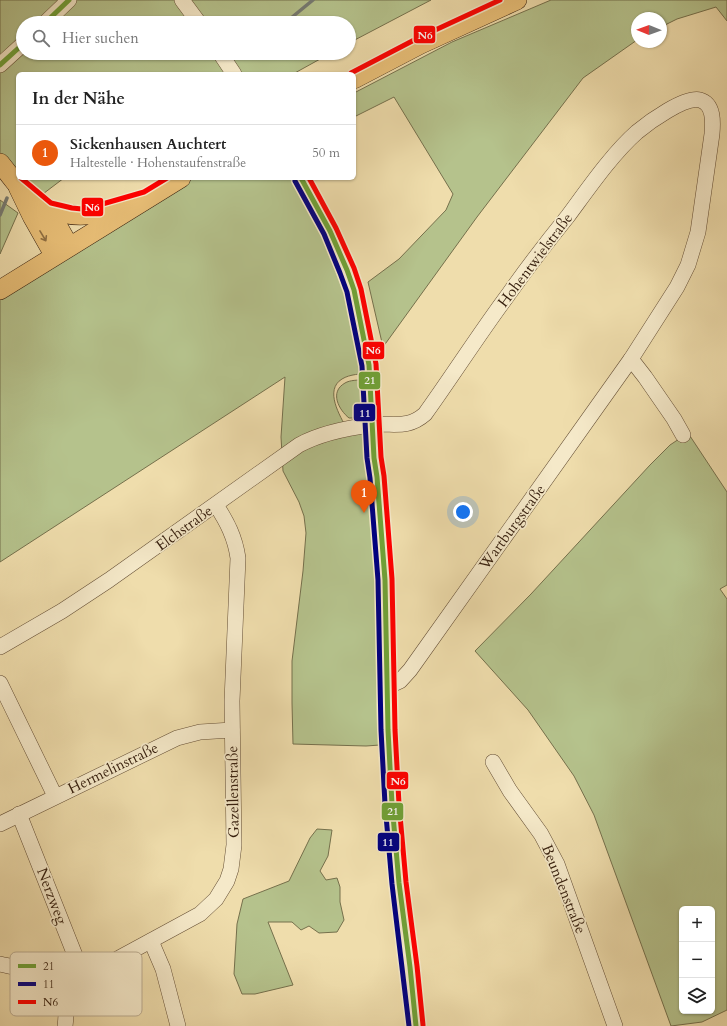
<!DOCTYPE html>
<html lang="de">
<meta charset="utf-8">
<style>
body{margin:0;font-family:Cardo,serif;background:#f2f2f2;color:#222}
.controls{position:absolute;right:12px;bottom:12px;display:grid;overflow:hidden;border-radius:6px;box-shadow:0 1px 3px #0004}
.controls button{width:36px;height:36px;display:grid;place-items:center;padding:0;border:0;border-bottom:1px solid #e0e0e0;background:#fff;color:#222;font:20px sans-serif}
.compass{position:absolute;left:631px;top:12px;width:36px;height:36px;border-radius:50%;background:#fff;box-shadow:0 1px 3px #0004;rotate:271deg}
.you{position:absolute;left:463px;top:512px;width:14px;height:14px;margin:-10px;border:3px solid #fff;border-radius:50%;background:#1a73e8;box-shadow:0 0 0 6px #1a73e833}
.badge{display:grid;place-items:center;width:26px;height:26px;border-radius:50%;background:#ea580c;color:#fff;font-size:13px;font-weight:700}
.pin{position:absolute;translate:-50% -33px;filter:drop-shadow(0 1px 2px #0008)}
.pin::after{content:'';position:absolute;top:21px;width:14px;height:12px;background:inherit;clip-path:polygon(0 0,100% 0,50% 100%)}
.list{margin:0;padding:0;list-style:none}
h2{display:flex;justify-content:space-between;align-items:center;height:52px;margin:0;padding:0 16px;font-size:17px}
h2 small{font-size:13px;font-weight:400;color:#767676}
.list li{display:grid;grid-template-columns:26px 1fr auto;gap:12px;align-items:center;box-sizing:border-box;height:56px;padding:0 16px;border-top:1px solid #e0e0e0}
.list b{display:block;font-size:15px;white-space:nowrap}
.list p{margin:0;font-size:13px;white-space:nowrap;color:#767676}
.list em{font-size:13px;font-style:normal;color:#767676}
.icon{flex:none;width:22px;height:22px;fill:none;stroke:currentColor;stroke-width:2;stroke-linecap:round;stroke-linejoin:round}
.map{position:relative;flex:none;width:727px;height:1026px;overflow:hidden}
.search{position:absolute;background:#fff;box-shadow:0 1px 3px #0004;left:16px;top:16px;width:340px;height:44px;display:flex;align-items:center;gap:10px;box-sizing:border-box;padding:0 14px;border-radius:22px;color:#767676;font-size:15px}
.panel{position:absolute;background:#fff;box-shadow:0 1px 3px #0004;left:16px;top:72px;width:340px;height:108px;border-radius:6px}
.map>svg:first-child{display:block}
.green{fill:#b5c28c;stroke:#75704c;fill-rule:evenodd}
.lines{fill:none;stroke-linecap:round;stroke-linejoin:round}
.stream{stroke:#757a72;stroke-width:3.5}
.minor-casing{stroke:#644e35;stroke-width:16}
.major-casing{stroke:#351e0d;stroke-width:20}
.minor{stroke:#f5e9c9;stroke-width:15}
.major{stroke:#e8be76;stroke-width:19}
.bus-1-casing{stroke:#f5e9c9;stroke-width:8}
.bus-2-casing{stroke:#f5e9c9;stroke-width:8}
.bus-3-casing{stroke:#f5e9c9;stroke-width:8}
.bus-1{stroke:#70a137;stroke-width:5}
.bus-2{stroke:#000080;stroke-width:5}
.bus-3{stroke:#f00;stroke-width:5}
.oneway{stroke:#8e6e42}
.labels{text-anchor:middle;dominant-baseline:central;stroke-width:3.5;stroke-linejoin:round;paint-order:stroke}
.street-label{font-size:15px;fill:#351e0d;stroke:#f5e9c9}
.key{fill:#f5e9c9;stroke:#bbac91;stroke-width:1}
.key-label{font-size:11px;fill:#351e0d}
.line-badge{stroke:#f5e9c9;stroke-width:1.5}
.badge-label{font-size:11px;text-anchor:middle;font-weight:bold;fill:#fff}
</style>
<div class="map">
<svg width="727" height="1026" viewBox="0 0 727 1026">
<rect width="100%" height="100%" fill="#efddac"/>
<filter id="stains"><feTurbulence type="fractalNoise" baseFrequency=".005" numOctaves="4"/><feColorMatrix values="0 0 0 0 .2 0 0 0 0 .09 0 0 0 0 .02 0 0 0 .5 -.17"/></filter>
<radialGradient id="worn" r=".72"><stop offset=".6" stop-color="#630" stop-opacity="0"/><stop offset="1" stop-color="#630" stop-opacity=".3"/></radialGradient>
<g class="green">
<path d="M0,0H431L349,43V23H23V53H331L293,74H18V178H64L31,203L0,163Z"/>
<path d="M551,0H727V21L716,7L677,19L661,27V18H637V40L583,78L477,217L383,347L368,282L399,259L446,210L453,194L394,97L354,117V93L452,42Z"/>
<path d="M181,178H301L330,231L370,373C361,374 350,374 342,379C324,390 340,416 347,429L373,424L385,580L380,745L366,746L293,744L292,703V661L303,571L306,533L304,516L299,502L283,471L281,437L285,377L0,562V290Z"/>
<path d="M0,200L18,213L0,254Z"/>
<path d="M364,380C364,397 364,404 354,418H349C339,410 329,392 345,383C350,380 358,380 364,380Z"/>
<path d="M688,433L727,492V585L720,589L727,599V1010L702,1022L671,1026L594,815L574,776L528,710L475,651L531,594L650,465L670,445ZM682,909H712V1011H682Z"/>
<path d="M317,829L332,830L328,856L320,871L326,880L337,878L340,887V902L344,920L337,932L319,933L309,926L301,930L292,922H268L293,985L255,994H242L234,974L237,924L243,899L289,881L310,838Z"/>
</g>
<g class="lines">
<g class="stream">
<path d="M285,23L313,0"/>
<path d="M32,178H33"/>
<path d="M0,215L7,198"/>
</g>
<g class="minor-casing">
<g id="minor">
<path d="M182,0L199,23"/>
<path d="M45,23L69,0"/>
<path d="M220,53L234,74"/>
<path d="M0,65L23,44"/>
<path d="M301,178L330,231L347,270L354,290L369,365L374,458L377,477L385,580L388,730L392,804L399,883L410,967L416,1026"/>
<path d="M631,359L645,377L674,419L683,435"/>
<path d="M0,647L62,611L109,580L299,445C321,433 347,428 371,425C392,422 407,430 425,414C453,375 479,334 508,295C527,268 547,242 568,216C588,189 612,154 637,132C649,122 685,96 700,100C714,104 713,122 712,134L698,232L688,265L677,287L631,359L410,670L400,681L387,687"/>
<path d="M0,683L55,796"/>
<path d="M493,762L510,791L541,834L557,864L615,1026"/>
<path d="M19,814L84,978"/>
<path d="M0,824L177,738L200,732L232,730"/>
<path d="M151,941L163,969L178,1026"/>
<path d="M0,964C39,973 72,977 65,1026"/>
<path d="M63,994L84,978L95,971L200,914L216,899L227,881L231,869L234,845L232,701L238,558C235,537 227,522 216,505"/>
</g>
</g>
<g class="major-casing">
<g id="major">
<path d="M354,79L421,44L517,0"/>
<path d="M0,163L15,182L48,209L69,246"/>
<path d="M18,187L32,216L54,255"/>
<path d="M48,209C76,219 93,216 121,207"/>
<path d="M0,290L181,178"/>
</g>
</g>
<use href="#minor" class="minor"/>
<use href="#major" class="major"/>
<g class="bus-1-casing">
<g id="bus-1">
<path d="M45,23L69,0"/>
<path d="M0,65L23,44"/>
<path d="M301,178L330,231L347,270L354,290L369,365L374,458L377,477L385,580L388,730L392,804L399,883L410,967L416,1026"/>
</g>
</g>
<g class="bus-2-casing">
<path id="bus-2" d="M295,181L324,234L340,273L347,292L362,366L367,458L370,478L378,580L381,730L385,804L392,884L409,1026"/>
</g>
<g class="bus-3-casing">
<g id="bus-3">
<path d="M351,73L418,38L500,0"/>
<path d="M21,178L51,203L72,208L82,209L92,207L144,192L167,178"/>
<path d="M309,178L336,228L354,268L361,289L376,364L381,457L384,476L392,579L395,730L399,804L406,882L417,966L423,1025"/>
</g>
</g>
<use href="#bus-1" class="bus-1"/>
<use href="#bus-2" class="bus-2"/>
<use href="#bus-3" class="bus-3"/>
</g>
<defs><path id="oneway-shaft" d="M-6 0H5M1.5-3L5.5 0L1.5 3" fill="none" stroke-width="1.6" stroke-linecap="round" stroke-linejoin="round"/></defs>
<use class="oneway" href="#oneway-shaft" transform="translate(43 236) rotate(59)"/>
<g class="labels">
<g class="street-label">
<text transform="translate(535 260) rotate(-53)">Hohentwielstraße</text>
<text transform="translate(512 527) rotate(-54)">Wartburgstraße</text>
<text transform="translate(184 528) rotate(-36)">Elchstraße</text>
<text transform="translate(113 768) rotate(-26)">Hermelinstraße</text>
<text transform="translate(233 792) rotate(-91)">Gazellenstraße</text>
<text transform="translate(564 889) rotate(68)">Beundenstraße</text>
<text transform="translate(52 896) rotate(69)">Nerzweg</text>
</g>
</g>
<rect x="10" y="952" width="132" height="64" rx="6" class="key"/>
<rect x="18" y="964" width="18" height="4" fill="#70a137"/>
<rect x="18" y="982" width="18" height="4" fill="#000080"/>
<rect x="18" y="1000" width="18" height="4" fill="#f00"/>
<g class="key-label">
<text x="43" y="970">21</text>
<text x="43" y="988">11</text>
<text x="43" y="1006">N6</text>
</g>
<g class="line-badge">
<rect x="413" y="25" width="23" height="19" rx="4" fill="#f00"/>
<rect x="81" y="197" width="23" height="20" rx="4" fill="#f00"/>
<rect x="362" y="341" width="23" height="19" rx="4" fill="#f00"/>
<rect x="358" y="371" width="23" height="19" rx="4" fill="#70a137"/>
<rect x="353" y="403" width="23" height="19" rx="4" fill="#000080"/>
<rect x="386" y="771" width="23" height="19" rx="4" fill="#f00"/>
<rect x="381" y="802" width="23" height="19" rx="4" fill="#70a137"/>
<rect x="377" y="832" width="23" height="20" rx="4" fill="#000080"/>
</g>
<g class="badge-label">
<text x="425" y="39">N6</text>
<text x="92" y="211">N6</text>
<text x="373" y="354">N6</text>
<text x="370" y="384">21</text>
<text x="365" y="417">11</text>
<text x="398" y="785">N6</text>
<text x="393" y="815">21</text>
<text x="388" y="846">11</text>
</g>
<rect width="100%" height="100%" filter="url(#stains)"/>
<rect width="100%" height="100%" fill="url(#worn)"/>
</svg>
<div class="controls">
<button>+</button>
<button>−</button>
<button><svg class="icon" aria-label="layers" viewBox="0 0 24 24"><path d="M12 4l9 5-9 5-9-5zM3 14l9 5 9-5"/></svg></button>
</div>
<svg class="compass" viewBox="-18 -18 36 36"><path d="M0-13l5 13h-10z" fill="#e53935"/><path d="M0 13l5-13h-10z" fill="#767676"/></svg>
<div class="you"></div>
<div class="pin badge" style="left:364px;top:513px">1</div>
<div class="search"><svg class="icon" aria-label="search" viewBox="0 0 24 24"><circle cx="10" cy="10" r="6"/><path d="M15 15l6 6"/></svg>Hier suchen</div>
<section class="panel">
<h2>In der Nähe<small></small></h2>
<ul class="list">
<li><span class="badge">1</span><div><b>Sickenhausen Auchtert</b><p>Haltestelle · Hohenstaufenstraße</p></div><em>50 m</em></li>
</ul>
</section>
</div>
